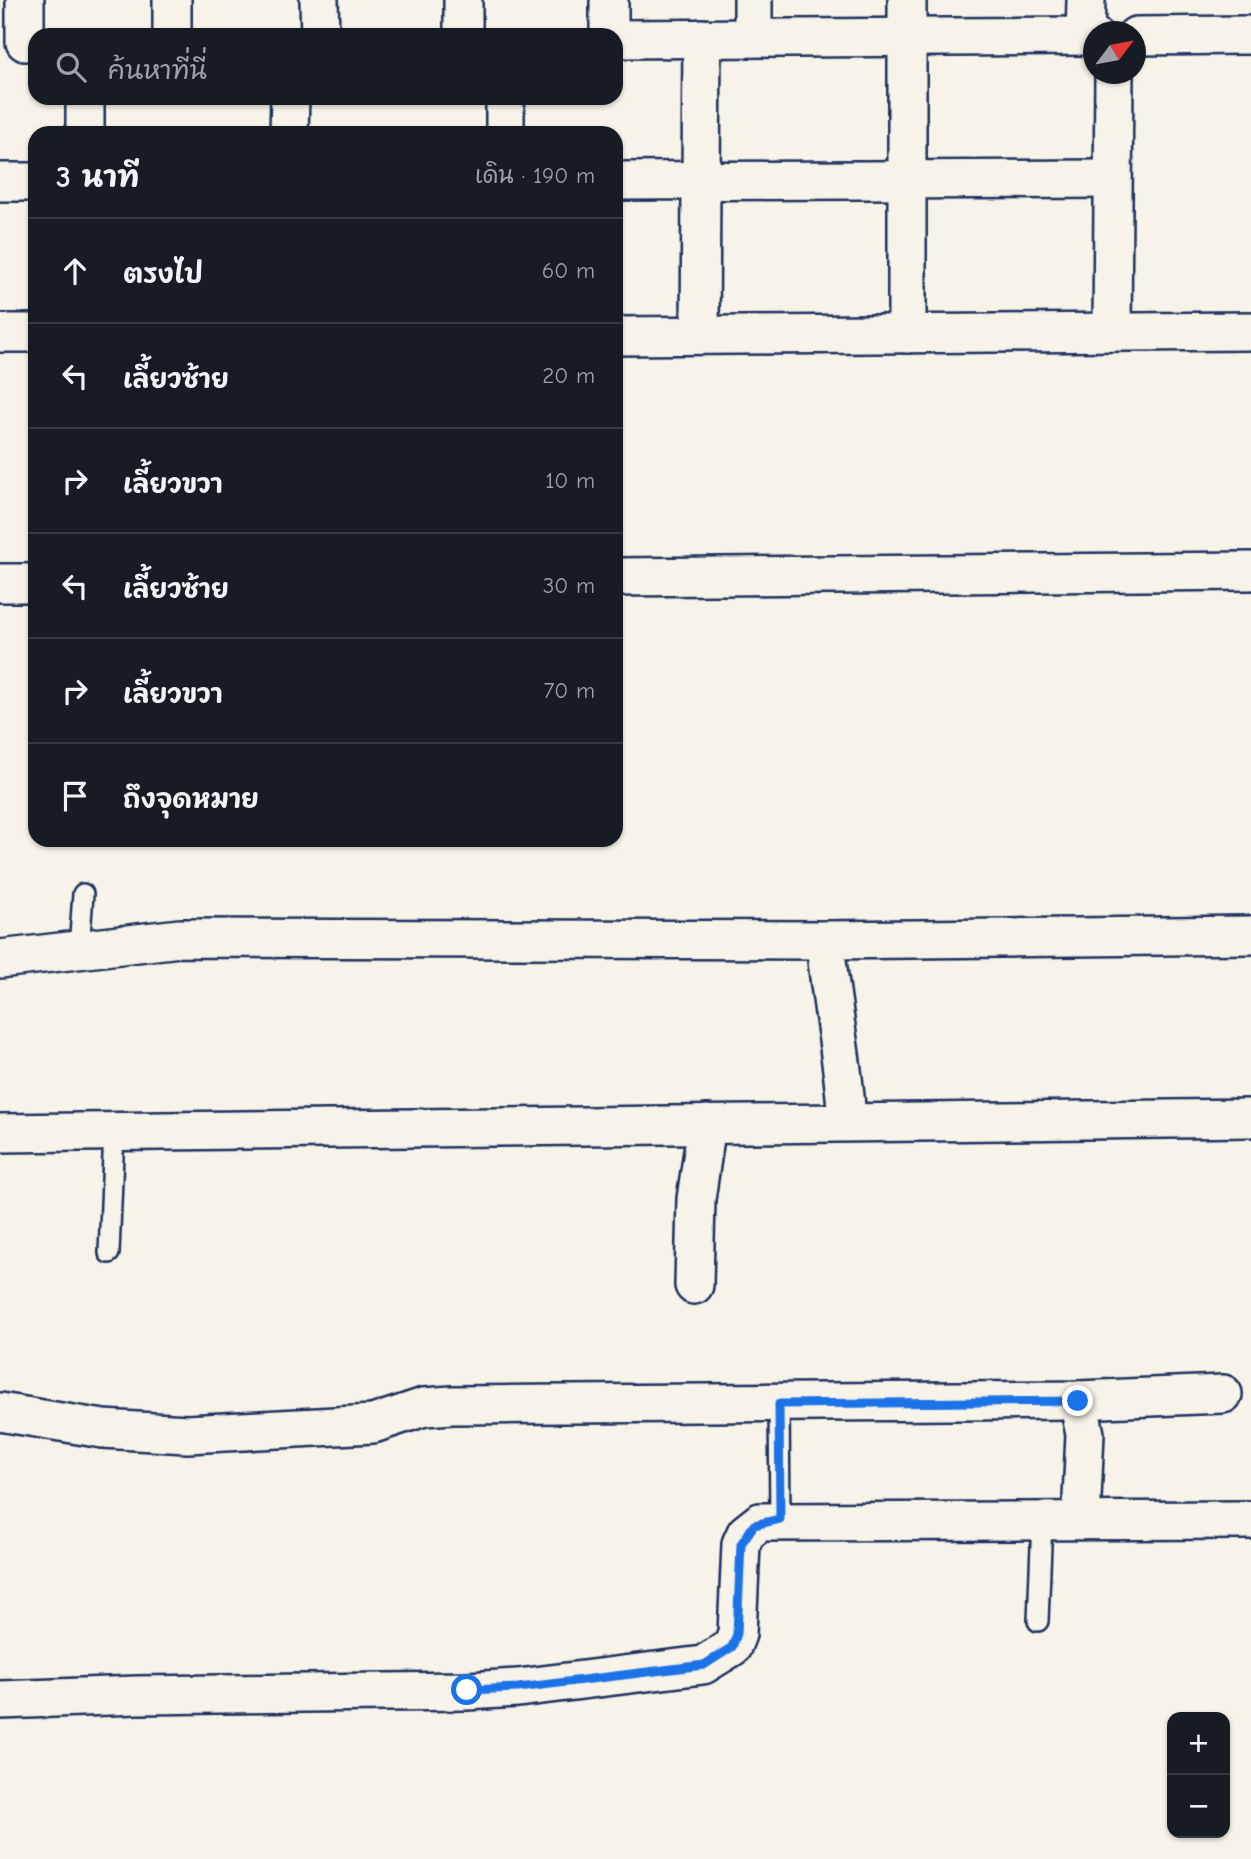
<!DOCTYPE html>
<html lang="th">
<meta charset="utf-8">
<style>
body{margin:0;font-family:"Comic Neue","Playpen Sans Thai",sans-serif;background:#242831;color:#f1f3f6}
.controls{position:absolute;right:21px;bottom:21px;display:grid;overflow:hidden;border-radius:14px;box-shadow:0 2px 5px #0004}
.controls button{width:63px;height:63px;display:grid;place-items:center;padding:0;border:0;border-bottom:2px solid #363941;background:#171b24;color:#f1f3f6;font:35px sans-serif}
.compass{position:absolute;left:1083px;top:21px;width:63px;height:63px;border-radius:50%;background:#171b24;box-shadow:0 2px 5px #0004;rotate:58deg}
.stop{position:absolute;width:21px;height:21px;margin:-16px;border:5px solid #1a73e8;border-radius:50%;background:#fff}
.stop.end{background:#1a73e8;border-color:#fff;box-shadow:0 2px 7px #0008}
.list{margin:0;padding:0;list-style:none}
h2{display:flex;justify-content:space-between;align-items:center;height:91px;margin:0;padding:0 28px;font-size:30px}
h2 small{font-size:23px;font-weight:400;color:#9ea1a6}
.list li{display:grid;grid-template-columns:46px 1fr auto;gap:21px;align-items:center;box-sizing:border-box;height:105px;padding:0 28px;border-top:2px solid #363941}
.list b{display:block;font-size:26px;white-space:nowrap}
.list em{font-size:23px;font-style:normal;color:#9ea1a6}
.icon{flex:none;width:38px;height:38px;fill:none;stroke:currentColor;stroke-width:2;stroke-linecap:round;stroke-linejoin:round}
.map{position:relative;flex:none;width:1251px;height:1859px;overflow:hidden}
.search{position:absolute;background:#171b24;box-shadow:0 2px 5px #0004;left:28px;top:28px;width:595px;height:77px;display:flex;align-items:center;gap:18px;box-sizing:border-box;padding:0 24px;border-radius:21px;color:#9ea1a6;font-size:26px}
.panel{position:absolute;background:#171b24;box-shadow:0 2px 5px #0004;left:28px;top:126px;width:595px;height:721px;border-radius:21px}
.map>svg:first-child{display:block}
.lines{fill:none;stroke-linecap:round;stroke-linejoin:round}
.lane-casing{stroke:#1b2f5e;stroke-width:24}
.street-casing{stroke:#1b2f5e;stroke-width:42}
.lane{stroke:#f7f3e8;stroke-width:19}
.street{stroke:#f7f3e8;stroke-width:37}
.route{stroke:#1a73e8;stroke-width:9}
</style>
<div class="map">
<svg width="1251" height="1859" viewBox="0 0 1251 1859">
<rect width="100%" height="100%" fill="#f7f3e8"/>
<filter id="ink" filterUnits="userSpaceOnUse"><feTurbulence type="fractalNoise" baseFrequency=".0143" numOctaves="2"/><feDisplacementMap in="SourceGraphic" scale="14" xChannelSelector="R" yChannelSelector="G"/><feConvolveMatrix kernelMatrix="1 2 1 2 8 2 1 2 1" color-interpolation-filters="sRGB"/></filter>
<g filter="url(#ink)">
<g class="lines">
<g class="lane-casing">
<g id="lane">
<path d="M79,949L83,894"/>
<path d="M109,1253L114,1131"/>
<path d="M779,1404L780,1519"/>
<path d="M1038,1621L1042,1520"/>
</g>
</g>
<g class="street-casing">
<g id="street">
<path d="M172,0V35"/>
<path d="M319,0L320,35"/>
<path d="M463,0V35"/>
<path d="M609,35V0"/>
<path d="M1085,36L1086,0"/>
<path d="M1136,36L1251,35"/>
<path d="M753,38V0"/>
<path d="M616,39L1094,36"/>
<path d="M25,42V0"/>
<path d="M85,133V98"/>
<path d="M289,133L290,98"/>
<path d="M505,133V98"/>
<path d="M616,181L1112,179"/>
<path d="M0,182H35"/>
<path d="M1112,332L1114,74"/>
<path d="M0,333H35"/>
<path d="M907,334V0"/>
<path d="M700,335L702,38"/>
<path d="M616,336L1251,331"/>
<path d="M616,577L1251,571"/>
<path d="M0,583H35"/>
<path d="M825,940C830,1002 844,1061 847,1122"/>
<path d="M0,959L180,938L825,940L1251,935"/>
<path d="M0,1133L1251,1118"/>
<path d="M694,1285L696,1199L707,1124"/>
<path d="M1078,1400L1085,1434L1081,1520"/>
<path d="M0,1412L103,1429L187,1434L373,1424L424,1407L452,1405L1078,1400L1223,1394"/>
<path d="M0,1700L137,1695L467,1691L518,1688L703,1665L732,1647L737,1634L741,1544L746,1533L760,1522L1251,1520"/>
</g>
</g>
<use href="#lane" class="lane"/>
<use href="#street" class="street"/>
</g>
</g>
<g class="lines" filter="url(#ink)">
<path class="route" d="M467,1690L518,1688L704,1665L732,1647L737,1634L741,1544L754,1525L780,1519L779,1404L1078,1401"/>
</g>
</svg>
<div class="controls">
<button>+</button>
<button>−</button>
</div>
<svg class="compass" viewBox="-18 -18 36 36"><path d="M0-13l5 13h-10z" fill="#e53935"/><path d="M0 13l5-13h-10z" fill="#9ea1a6"/></svg>
<div class="stop" style="left:467px;top:1690px"></div>
<div class="stop end" style="left:1078px;top:1401px"></div>
<div class="search"><svg class="icon" aria-label="search" viewBox="0 0 24 24"><circle cx="10" cy="10" r="6"/><path d="M15 15l6 6"/></svg>ค้นหาที่นี่</div>
<section class="panel">
<h2>3 นาที<small>เดิน · 190 m</small></h2>
<ul class="list">
<li><svg class="icon" aria-label="ahead" viewBox="0 0 24 24"><path d="M12 20V5M6 11l6-6 6 6"/></svg><div><b>ตรงไป</b></div><em>60 m</em></li>
<li><svg class="icon" aria-label="left" viewBox="0 0 24 24"><path d="M17 20v-9H6M10 6l-5 5 5 5"/></svg><div><b>เลี้ยวซ้าย</b></div><em>20 m</em></li>
<li><svg class="icon" aria-label="right" viewBox="0 0 24 24"><path d="M7 20v-9h11M14 6l5 5-5 5"/></svg><div><b>เลี้ยวขวา</b></div><em>10 m</em></li>
<li><svg class="icon" aria-label="left" viewBox="0 0 24 24"><path d="M17 20v-9H6M10 6l-5 5 5 5"/></svg><div><b>เลี้ยวซ้าย</b></div><em>30 m</em></li>
<li><svg class="icon" aria-label="right" viewBox="0 0 24 24"><path d="M7 20v-9h11M14 6l5 5-5 5"/></svg><div><b>เลี้ยวขวา</b></div><em>70 m</em></li>
<li><svg class="icon" aria-label="arrive" viewBox="0 0 24 24"><path d="M6 21V4h12l-3 4 3 4H6"/></svg><div><b>ถึงจุดหมาย</b></div></li>
</ul>
</section>
</div>
